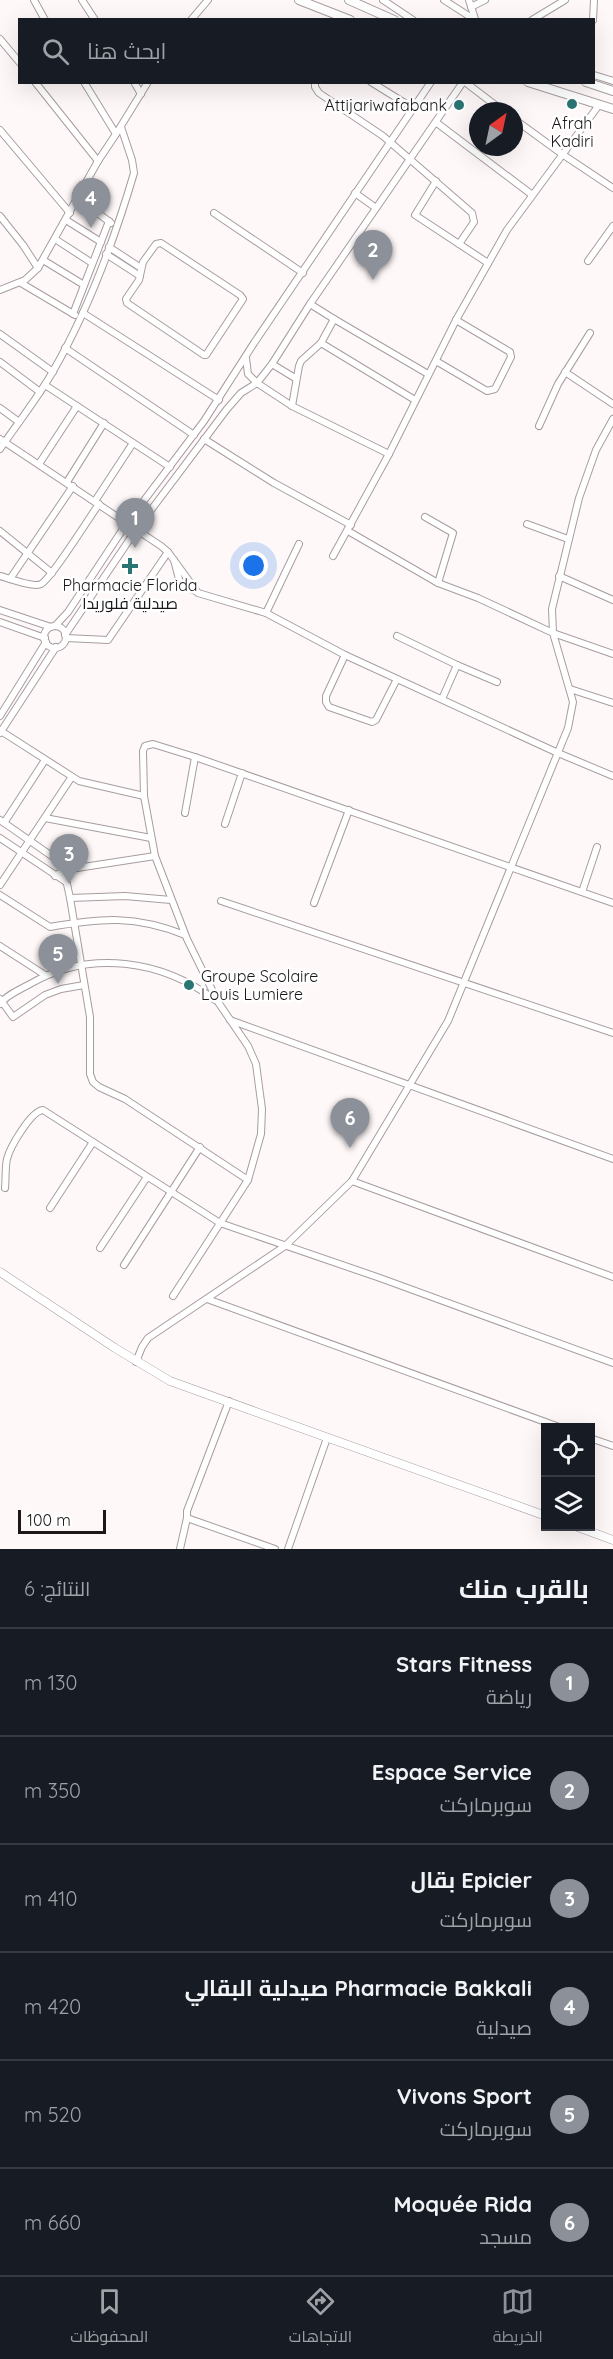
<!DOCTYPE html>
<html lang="ar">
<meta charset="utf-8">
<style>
body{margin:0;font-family:Quicksand,Cairo,sans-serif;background:#20242c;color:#f1f3f6;direction:rtl}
.controls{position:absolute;right:18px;bottom:18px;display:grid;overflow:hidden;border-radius:0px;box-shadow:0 6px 24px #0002}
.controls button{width:54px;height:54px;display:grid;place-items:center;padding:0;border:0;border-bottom:2px solid #363941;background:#171b24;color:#f1f3f6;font:30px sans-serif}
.compass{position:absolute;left:469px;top:102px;width:54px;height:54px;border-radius:50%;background:#171b24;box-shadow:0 6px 24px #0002;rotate:33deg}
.scale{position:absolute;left:18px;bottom:15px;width:88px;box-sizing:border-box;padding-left:6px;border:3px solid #1c1819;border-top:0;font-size:16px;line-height:21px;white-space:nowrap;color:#1c1819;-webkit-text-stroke:4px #fff;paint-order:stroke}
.you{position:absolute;left:254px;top:566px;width:21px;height:21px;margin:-15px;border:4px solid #fff;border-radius:50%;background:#1a73e8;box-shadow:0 0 0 9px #1a73e833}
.badge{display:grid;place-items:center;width:39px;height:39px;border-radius:50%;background:#8c9099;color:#fff;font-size:20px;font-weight:700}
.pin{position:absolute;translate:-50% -50px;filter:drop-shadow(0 2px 3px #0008)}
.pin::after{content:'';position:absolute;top:32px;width:21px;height:18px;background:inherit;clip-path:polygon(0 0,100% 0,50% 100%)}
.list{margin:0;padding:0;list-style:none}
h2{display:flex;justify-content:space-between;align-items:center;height:78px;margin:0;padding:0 24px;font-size:26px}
h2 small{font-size:20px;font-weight:400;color:#9ea1a6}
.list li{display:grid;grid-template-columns:39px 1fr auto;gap:18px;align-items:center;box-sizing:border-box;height:108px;padding:0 24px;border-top:2px solid #363941}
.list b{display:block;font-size:22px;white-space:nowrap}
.list p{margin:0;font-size:20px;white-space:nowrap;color:#9ea1a6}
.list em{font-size:20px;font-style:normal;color:#9ea1a6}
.icon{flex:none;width:33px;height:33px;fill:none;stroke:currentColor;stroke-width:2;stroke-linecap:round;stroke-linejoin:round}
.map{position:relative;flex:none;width:613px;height:1549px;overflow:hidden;direction:ltr}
.search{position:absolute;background:#171b24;box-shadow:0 6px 24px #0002;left:18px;right:18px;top:18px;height:66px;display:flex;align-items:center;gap:15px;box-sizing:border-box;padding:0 21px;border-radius:0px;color:#9ea1a6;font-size:22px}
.sheet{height:726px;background:#171b24}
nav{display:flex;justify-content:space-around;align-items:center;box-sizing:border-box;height:84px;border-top:2px solid #363941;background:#171b24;font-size:16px;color:#9ea1a6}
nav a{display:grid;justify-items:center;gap:3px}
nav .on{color:#8c9099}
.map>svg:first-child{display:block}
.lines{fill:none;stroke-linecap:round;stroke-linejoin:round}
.minor-casing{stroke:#a79d9f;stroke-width:8}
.tertiary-casing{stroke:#a79d9f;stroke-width:9}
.secondary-casing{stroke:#a79d9f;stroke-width:10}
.minor{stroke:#fff;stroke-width:6}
.tertiary{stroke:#fff;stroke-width:8}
.secondary{stroke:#fff;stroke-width:8}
.poi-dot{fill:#2a7474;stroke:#fff;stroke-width:2}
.labels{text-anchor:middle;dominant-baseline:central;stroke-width:5;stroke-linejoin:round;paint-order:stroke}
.poi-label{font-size:16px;fill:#1c1819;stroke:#fff}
</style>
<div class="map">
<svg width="613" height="1549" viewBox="0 0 613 1549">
<rect width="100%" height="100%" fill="#fff8f9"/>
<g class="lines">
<g class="minor-casing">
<g id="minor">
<path d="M34,0L45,20"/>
<path d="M82,0L95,20"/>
<path d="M383,0L413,20"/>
<path d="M444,0L475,20"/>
<path d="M469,0L475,19"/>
<path d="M471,7L485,0"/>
<path d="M191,20L208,0"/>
<path d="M532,20L565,0"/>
<path d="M593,20L594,0"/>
<path d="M0,39L20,63"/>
<path d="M594,75L613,81"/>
<path d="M35,82L98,161"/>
<path d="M84,82L116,134L148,82"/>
<path d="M134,82L141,94"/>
<path d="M315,82V87L319,93L383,136L472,213L474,222L459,244"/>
<path d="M371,82L413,108"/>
<path d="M465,82L503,111"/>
<path d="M514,119L562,154L613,188"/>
<path d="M437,123L531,194"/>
<path d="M0,130L70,213"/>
<path d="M436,181L415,215L488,263"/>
<path d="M355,193L376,208"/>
<path d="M78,198L111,223"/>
<path d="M214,213L303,273"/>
<path d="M0,216L23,245L38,268"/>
<path d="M66,220L101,242"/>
<path d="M55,239L92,263"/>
<path d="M161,243L240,295L243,299L206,355H204L127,303L126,299L139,280L143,262L156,244Z"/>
<path d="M109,247L141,268"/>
<path d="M106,254L140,276"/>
<path d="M43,260L84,285"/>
<path d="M588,261L613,226"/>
<path d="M21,283L75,315"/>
<path d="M0,290L25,280L38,268L98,161L116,134"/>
<path d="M310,304L334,319"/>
<path d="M83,313L219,400"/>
<path d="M73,314L109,221"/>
<path d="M0,334L53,372"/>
<path d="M65,348L194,435"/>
<path d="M246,358L248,374L257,383L292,406L389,454"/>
<path d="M436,361L487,391L495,389L511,357L510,352L456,320"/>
<path d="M0,362L40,392"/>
<path d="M272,364L295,378"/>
<path d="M565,372L613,404"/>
<path d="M45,385L170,467"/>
<path d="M415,400L321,343L334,319L428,374"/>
<path d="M292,406L299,366L301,361L321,343"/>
<path d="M0,408L19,422"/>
<path d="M539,426L558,384L590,333"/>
<path d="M0,439L161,546L168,552L198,593L266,613"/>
<path d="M204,439L274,483L351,525"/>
<path d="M0,449C17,424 37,399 52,373C88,311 114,241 134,173L132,160L121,127"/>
<path d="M39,464L77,406"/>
<path d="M67,482L104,423"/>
<path d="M95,501L133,443"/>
<path d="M425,517L453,533L438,583"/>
<path d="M527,524L568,539"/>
<path d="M0,531L52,573"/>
<path d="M348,531L438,583L478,598L553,633L613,654"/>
<path d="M299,544L266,613L345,655L558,753L613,776"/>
<path d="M333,556L389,454L456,320L507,230L599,105"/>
<path d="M174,560L180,583L197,592"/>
<path d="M0,576C8,578 34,588 41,584C51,579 89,518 99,504"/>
<path d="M559,576L613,600"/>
<path d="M10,579L73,486"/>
<path d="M0,610L51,627"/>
<path d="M0,622L45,638"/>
<path d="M55,626L68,612L127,523L204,421L254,343L431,82"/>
<circle cx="55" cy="637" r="11"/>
<path d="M65,635L136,530L227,409L241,393L257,383L272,364L310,304L463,82"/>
<path d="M397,636L457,665L442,699"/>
<path d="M66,638L108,640L168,552"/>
<path d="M345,655L326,696V702L329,707L372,722L376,720L397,679"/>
<path d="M457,665L497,682"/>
<path d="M570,689L613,703"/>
<path d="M0,716L46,642"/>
<path d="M1,731L79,781L144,796"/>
<path d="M0,733L56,647"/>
<path d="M185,813L195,757"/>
<path d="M45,818L151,838"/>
<path d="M0,820L56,859L64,870L70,898L90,1017V1074L93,1082L99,1087L125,1099L248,1180"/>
<path d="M4,823L45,760"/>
<path d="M225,824L242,773"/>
<path d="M0,838L66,882"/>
<path d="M55,876L64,870L155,856"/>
<path d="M0,885L71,778"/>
<path d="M582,892L597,847"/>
<path d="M0,895L50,927C102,918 135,915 185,935"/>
<path d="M70,898L125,896L171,900"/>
<path d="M221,901L613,1033"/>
<path d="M314,903L349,810"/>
<path d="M0,946L45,975"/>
<path d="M0,999L13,1017L45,995L61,989L84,985"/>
<path d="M0,1004C6,995 21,989 30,984C90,949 162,960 215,1000"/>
<path d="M230,1020L613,1159"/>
<path d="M352,1181L613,1277"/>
<path d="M5,1188C6,1178 5,1168 7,1159C10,1147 31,1111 43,1110L220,1223L380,1278L613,1363"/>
<path d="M50,1208L93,1142"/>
<path d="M100,1248L147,1177"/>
<path d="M124,1265L200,1147"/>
<path d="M173,1296L248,1180L261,1134L262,1109L256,1064L248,1046L218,1002L187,939L155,856L144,796L143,751L145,746L153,744L195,757L613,903"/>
<path d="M207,1299L562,1428"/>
<path d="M136,1362L142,1347L148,1338L285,1246L352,1181L448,1021L568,728L573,702L553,633L552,609L579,498L596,450L613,419"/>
<path d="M229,1401L187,1511V1518L275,1549"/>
<path d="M590,1438L613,1446"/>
<path d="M180,1549L187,1518"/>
<path d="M288,1549L327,1438"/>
</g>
</g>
<g class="tertiary-casing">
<g id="tertiary">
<path d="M0,1272L115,1348L170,1381L546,1516"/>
<path d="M575,1526L613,1540"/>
</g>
</g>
<g class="secondary-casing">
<g id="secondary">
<path d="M299,0L350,20"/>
<path d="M349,0L394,20"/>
<path d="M528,82L613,109"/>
<path d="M586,82L613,91"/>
</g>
</g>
<use href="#minor" class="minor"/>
<use href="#tertiary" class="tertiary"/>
<use href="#secondary" class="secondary"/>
</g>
<g class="poi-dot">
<circle cx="572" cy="104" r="6"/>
<circle cx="459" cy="105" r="6"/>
<path d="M127 557h6v6h6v6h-6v6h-6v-6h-6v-6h6z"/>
<circle cx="189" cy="985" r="6"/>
</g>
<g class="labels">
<g class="poi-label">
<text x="447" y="105" text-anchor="end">Attijariwafabank</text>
<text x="572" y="123">Afrah<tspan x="572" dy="18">Kadiri</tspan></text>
<text x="130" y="585">Pharmacie Florida<tspan x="130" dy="18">صيدلية فلوريدا</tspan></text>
<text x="201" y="976" text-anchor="start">Groupe Scolaire<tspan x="201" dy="18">Louis Lumiere</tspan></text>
</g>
</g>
</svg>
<div class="controls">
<button><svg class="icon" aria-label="locate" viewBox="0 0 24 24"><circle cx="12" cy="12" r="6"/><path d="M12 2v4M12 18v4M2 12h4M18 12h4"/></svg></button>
<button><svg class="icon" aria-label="layers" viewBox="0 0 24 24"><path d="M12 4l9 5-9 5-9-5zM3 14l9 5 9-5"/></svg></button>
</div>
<svg class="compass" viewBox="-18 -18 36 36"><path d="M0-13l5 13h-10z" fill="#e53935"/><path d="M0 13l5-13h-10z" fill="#9ea1a6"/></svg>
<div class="scale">100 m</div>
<div class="you"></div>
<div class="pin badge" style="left:135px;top:548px">1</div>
<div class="pin badge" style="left:373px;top:280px">2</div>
<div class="pin badge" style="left:69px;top:884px">3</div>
<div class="pin badge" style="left:91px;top:228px">4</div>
<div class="pin badge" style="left:58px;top:984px">5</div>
<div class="pin badge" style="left:350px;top:1148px">6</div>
<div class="search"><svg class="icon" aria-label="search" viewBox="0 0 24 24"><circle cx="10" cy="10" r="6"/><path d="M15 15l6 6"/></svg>ابحث هنا</div>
</div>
<section class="sheet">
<h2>بالقرب منك<small>النتائج: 6</small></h2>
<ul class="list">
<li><span class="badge">1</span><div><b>Stars Fitness</b><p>رياضة</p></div><em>130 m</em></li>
<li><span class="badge">2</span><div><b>Espace Service</b><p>سوبرماركت</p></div><em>350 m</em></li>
<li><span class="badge">3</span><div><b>Epicier بقال</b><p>سوبرماركت</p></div><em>410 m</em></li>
<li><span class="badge">4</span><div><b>Pharmacie Bakkali صيدلية البقالي</b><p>صيدلية</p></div><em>420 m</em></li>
<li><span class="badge">5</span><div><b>Vivons Sport</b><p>سوبرماركت</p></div><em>520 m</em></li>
<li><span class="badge">6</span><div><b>Moquée Rida</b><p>مسجد</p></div><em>660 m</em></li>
</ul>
</section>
<nav>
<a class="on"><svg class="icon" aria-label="map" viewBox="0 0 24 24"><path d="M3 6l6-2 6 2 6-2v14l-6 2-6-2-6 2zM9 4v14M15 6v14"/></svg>الخريطة</a>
<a><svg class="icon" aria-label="directions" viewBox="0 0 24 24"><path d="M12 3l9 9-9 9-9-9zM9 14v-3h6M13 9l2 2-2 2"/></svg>الاتجاهات</a>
<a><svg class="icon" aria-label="saved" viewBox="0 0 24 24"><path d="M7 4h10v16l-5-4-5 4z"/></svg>المحفوظات</a>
</nav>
